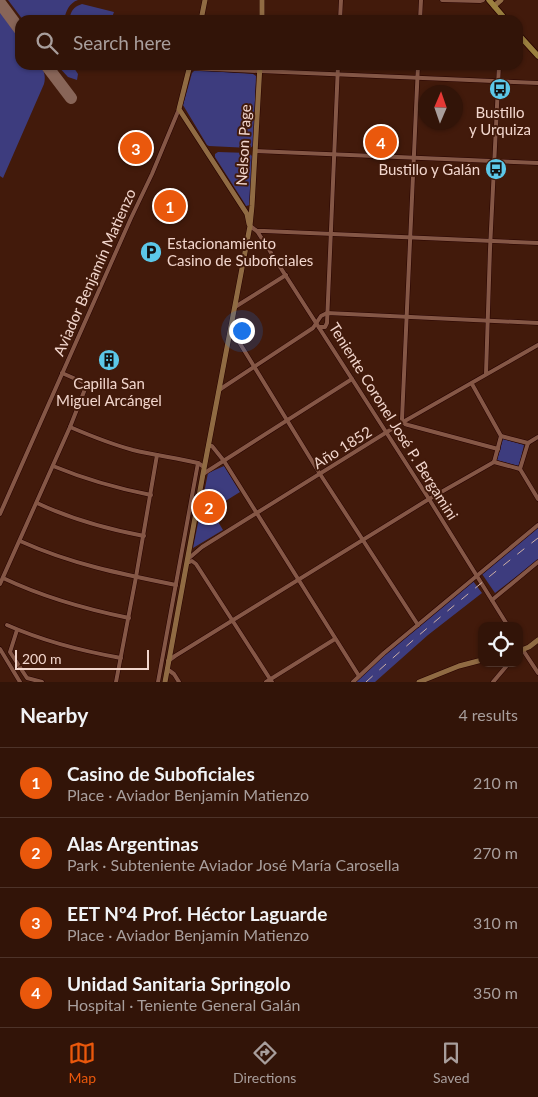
<!DOCTYPE html>
<meta charset="utf-8">
<style>
body{margin:0;font-family:Lato,sans-serif;background:#3a1d12;color:#f1f3f6}
.controls{position:absolute;right:15px;bottom:15px;display:grid;overflow:hidden;border-radius:10px;box-shadow:0 1px 4px #0004}
.controls button{width:45px;height:45px;display:grid;place-items:center;padding:0;border:0;border-bottom:1px solid #4d3329;background:#321408;color:#f1f3f6;font:25px sans-serif}
.compass{position:absolute;left:418px;top:85px;width:45px;height:45px;border-radius:50%;background:#321408;box-shadow:0 1px 4px #0004;rotate:2deg}
.scale{position:absolute;left:15px;bottom:12px;width:134px;box-sizing:border-box;padding-left:5px;border:2px solid #f2d6cd;border-top:0;font-size:14px;line-height:18px;white-space:nowrap;color:#f2d6cd;-webkit-text-stroke:4px #421a0b;paint-order:stroke}
.you{position:absolute;left:241px;top:330px;width:18px;height:18px;margin:-12px;border:4px solid #fff;border-radius:50%;background:#1a73e8;box-shadow:0 0 0 8px #1a73e833}
.badge{display:grid;place-items:center;width:32px;height:32px;border-radius:50%;background:#ea580c;color:#fff;font-size:16px;font-weight:700}
.pin{position:absolute;translate:-50% -50%;border:2px solid #fff;box-shadow:0 1px 5px #0006}
.list{margin:0;padding:0;list-style:none}
h2{display:flex;justify-content:space-between;align-items:center;height:65px;margin:0;padding:0 20px;font-size:21px}
h2 small{font-size:16px;font-weight:400;color:#a89e9c}
.list li{display:grid;grid-template-columns:32px 1fr auto;gap:15px;align-items:center;box-sizing:border-box;height:70px;padding:0 20px;border-top:1px solid #4d3329}
.list b{display:block;font-size:19px;white-space:nowrap}
.list p{margin:0;font-size:16px;white-space:nowrap;color:#a89e9c}
.list em{font-size:16px;font-style:normal;color:#a89e9c}
.icon{flex:none;width:28px;height:28px;fill:none;stroke:currentColor;stroke-width:2;stroke-linecap:round;stroke-linejoin:round}
.map{position:relative;flex:none;width:538px;height:682px;overflow:hidden}
.search{position:absolute;background:#321408;box-shadow:0 1px 4px #0004;left:15px;right:15px;top:15px;height:55px;display:flex;align-items:center;gap:12px;box-sizing:border-box;padding:0 18px;border-radius:15px;color:#a89e9c;font-size:19px}
.sheet{height:345px;background:#321408}
nav{display:flex;justify-content:space-around;align-items:center;box-sizing:border-box;height:70px;border-top:1px solid #4d3329;background:#321408;font-size:14px;color:#a89e9c}
nav a{display:grid;justify-items:center;gap:2px}
nav .on{color:#ea580c}
.map>svg:first-child{display:block}
.green{fill:#3d3c7e}
.lines{fill:none;stroke-linecap:round;stroke-linejoin:round}
.taxiway{stroke:#886558;stroke-width:12}
.street-casing{stroke:#260200;stroke-width:5}
.secondary-casing{stroke:#260200;stroke-width:6}
.primary-casing{stroke:#260200;stroke-width:7}
.street{stroke:#855746;stroke-width:4}
.secondary{stroke:#906b43;stroke-width:5}
.primary{stroke:#9b803f;stroke-width:5.5}
.rail{stroke:#ceb0a6;stroke-width:1;stroke-dasharray:9 9;stroke-linecap:butt}
.labels{text-anchor:middle;dominant-baseline:central;stroke-width:4;stroke-linejoin:round;paint-order:stroke}
.poi-label{font-size:15px;fill:#f2d6cd;stroke:#421a0b}
.street-label{font-size:15px;fill:#f2d6cd;stroke:#421a0b}
</style>
<div class="map">
<svg width="538" height="682" viewBox="0 0 538 682">
<rect width="100%" height="100%" fill="#421a0b"/>
<g class="green">
<path d="M8,0H78C69,3 66,11 64,20H23Z"/>
<path d="M82,4L114,12L111,20H69C71,11 73,7 82,4Z"/>
<path d="M0,12L20,38V65H41C44,71 46,77 44,84L3,178L0,176Z"/>
<path d="M57,65H72L78,74L77,80L68,77Z"/>
<path d="M195,70L253,74L256,76L253,146L250,148L209,146L207,145L183,105L192,73Z"/>
<path d="M218,152L249,153L252,156L250,205L246,206L245,204L215,157V154Z"/>
<path d="M503,439L524,445L519,466L497,460Z"/>
<path d="M224,466L240,492L211,510L223,530L193,548L208,473Z"/>
<path d="M538,526V560L495,593L482,574Z"/>
<path d="M473,581L482,593L428,635L375,682H353L384,653Z"/>
</g>
<g class="lines">
<g class="taxiway">
<path d="M0,3L20,30"/>
<path d="M46,65L71,98"/>
</g>
<g class="street-casing">
<g id="street">
<path d="M442,0L480,1L483,0"/>
<path d="M340,20L341,0"/>
<path d="M420,20L421,0"/>
<path d="M418,65L402,419L405,424L408,425L498,449"/>
<path d="M189,68L538,83"/>
<path d="M255,151L538,163"/>
<path d="M250,226L257,231H264L538,243"/>
<path d="M257,231L429,499L508,626"/>
<path d="M235,307L286,275"/>
<path d="M319,327H325L327,323L338,65"/>
<path d="M229,335L236,337L320,474L418,625"/>
<path d="M486,374L490,249L499,65"/>
<path d="M472,384L501,436"/>
<path d="M219,390L313,328L321,316L327,313L538,323"/>
<path d="M70,427C91,436 111,444 133,450C154,455 176,458 198,463L204,467"/>
<path d="M528,443L538,437"/>
<path d="M208,446H212L224,461L359,676"/>
<path d="M494,462L501,436L528,443"/>
<path d="M494,462L520,469L528,443"/>
<path d="M53,466C87,480 115,488 151,495"/>
<path d="M520,469L538,499"/>
<path d="M203,474L352,379"/>
<path d="M37,503C71,519 107,529 144,536"/>
<path d="M0,514L131,218L152,174L179,109"/>
<path d="M20,541C71,564 121,574 176,585"/>
<path d="M188,559L202,547L403,422L538,345"/>
<path d="M187,563L192,561L196,564L272,682"/>
<path d="M3,578C43,597 85,609 129,618"/>
<path d="M0,584L70,427L87,384L62,373"/>
<path d="M492,600L538,562"/>
<path d="M7,625C43,641 82,651 121,658"/>
<path d="M17,630L10,652L27,678L42,682"/>
<path d="M519,644L538,673"/>
<path d="M0,649L20,682"/>
<path d="M168,661L175,656L429,499L494,462"/>
<path d="M167,669L174,674L179,682"/>
<path d="M116,682L136,577L157,455"/>
<path d="M158,682L198,463"/>
<path d="M266,682L335,639"/>
<path d="M353,682L384,653L538,525"/>
<path d="M493,682L509,663"/>
</g>
</g>
<g class="secondary-casing">
<g id="secondary">
<path d="M494,6L501,0"/>
<path d="M201,20L205,0"/>
<path d="M262,20V0"/>
<path d="M190,65L179,109L247,214L249,224"/>
<path d="M519,651L529,647L538,640"/>
<path d="M165,682L203,474L250,226L252,206L260,65"/>
<path d="M419,682L459,666L482,660"/>
</g>
</g>
<g class="primary-casing">
<g id="primary">
<path d="M489,0L506,20"/>
<path d="M518,34L538,56"/>
</g>
</g>
<use href="#street" class="street"/>
<use href="#secondary" class="secondary"/>
<use href="#primary" class="primary"/>
<path class="rail" d="M366,682C421,632 479,584 538,538"/>
</g>
<defs>
<g id="bus-disc" transform="scale(1.125)"><circle r="9.5" fill="#5cc7e8" stroke="#421a0b"/><path d="M-5-6H5V4H4V6H2V4H-2V6H-4V4H-5ZM-3.5-4V0h7V-4ZM-3.5 1.2v1.5H-2V1.2ZM2 1.2v1.5H3.5V1.2Z" fill="#111"/></g>
<g id="parking-disc" transform="scale(1.125)"><circle r="9.5" fill="#5cc7e8" stroke="#421a0b"/><path d="M-3.5-5.5H1a3.5 3.5 0 0 1 0 7H-1V5.5H-3.5ZM-1-3.4V-.6H.8a1.4 1.4 0 0 0 0-2.8Z" fill="#111"/></g>
<g id="building-disc" transform="scale(1.125)"><circle r="9.5" fill="#5cc7e8" stroke="#421a0b"/><path d="M-4-6H4V6H1V3H-1V6H-4ZM-2.5-4.3h1.7v1.8h-1.7ZM.8-4.3h1.7v1.8H.8ZM-2.5-1h1.7V.8h-1.7ZM.8-1h1.7V.8H.8Z" fill="#111"/></g>
</defs>
<g fill-rule="evenodd">
<use href="#bus-disc" x="500" y="89"/>
<use href="#bus-disc" x="496" y="169"/>
<use href="#parking-disc" x="151" y="252"/>
<use href="#building-disc" x="109" y="360"/>
</g>
<g class="labels">
<g class="poi-label">
<text x="500" y="112">Bustillo<tspan x="500" dy="17">y Urquiza</tspan></text>
<text x="480" y="169" text-anchor="end">Bustillo y Galán</text>
<text x="167" y="243" text-anchor="start">Estacionamiento<tspan x="167" dy="17">Casino de Suboficiales</tspan></text>
<text x="109" y="383">Capilla San<tspan x="109" dy="17">Miguel Arcángel</tspan></text>
</g>
<g class="street-label">
<text transform="translate(243 145) rotate(-87)">Nelson Page</text>
<text transform="translate(94 272) rotate(-66)">Aviador Benjamín Matienzo</text>
<text transform="translate(394 421) rotate(58)">Teniente Coronel José P. Bergamini</text>
<text transform="translate(342 447) rotate(-32)">Año 1852</text>
</g>
</g>
</svg>
<div class="controls">
<button><svg class="icon" aria-label="locate" viewBox="0 0 24 24"><circle cx="12" cy="12" r="6"/><path d="M12 2v4M12 18v4M2 12h4M18 12h4"/></svg></button>
</div>
<svg class="compass" viewBox="-18 -18 36 36"><path d="M0-13l5 13h-10z" fill="#e53935"/><path d="M0 13l5-13h-10z" fill="#a89e9c"/></svg>
<div class="scale">200 m</div>
<div class="you"></div>
<div class="pin badge" style="left:170px;top:206px">1</div>
<div class="pin badge" style="left:209px;top:507px">2</div>
<div class="pin badge" style="left:136px;top:148px">3</div>
<div class="pin badge" style="left:381px;top:142px">4</div>
<div class="search"><svg class="icon" aria-label="search" viewBox="0 0 24 24"><circle cx="10" cy="10" r="6"/><path d="M15 15l6 6"/></svg>Search here</div>
</div>
<section class="sheet">
<h2>Nearby<small>4 results</small></h2>
<ul class="list">
<li><span class="badge">1</span><div><b>Casino de Suboficiales</b><p>Place · Aviador Benjamín Matienzo</p></div><em>210 m</em></li>
<li><span class="badge">2</span><div><b>Alas Argentinas</b><p>Park · Subteniente Aviador José María Carosella</p></div><em>270 m</em></li>
<li><span class="badge">3</span><div><b>EET Nº4 Prof. Héctor Laguarde</b><p>Place · Aviador Benjamín Matienzo</p></div><em>310 m</em></li>
<li><span class="badge">4</span><div><b>Unidad Sanitaria Springolo</b><p>Hospital · Teniente General Galán</p></div><em>350 m</em></li>
</ul>
</section>
<nav>
<a class="on"><svg class="icon" aria-label="map" viewBox="0 0 24 24"><path d="M3 6l6-2 6 2 6-2v14l-6 2-6-2-6 2zM9 4v14M15 6v14"/></svg>Map</a>
<a><svg class="icon" aria-label="directions" viewBox="0 0 24 24"><path d="M12 3l9 9-9 9-9-9zM9 14v-3h6M13 9l2 2-2 2"/></svg>Directions</a>
<a><svg class="icon" aria-label="saved" viewBox="0 0 24 24"><path d="M7 4h10v16l-5-4-5 4z"/></svg>Saved</a>
</nav>
